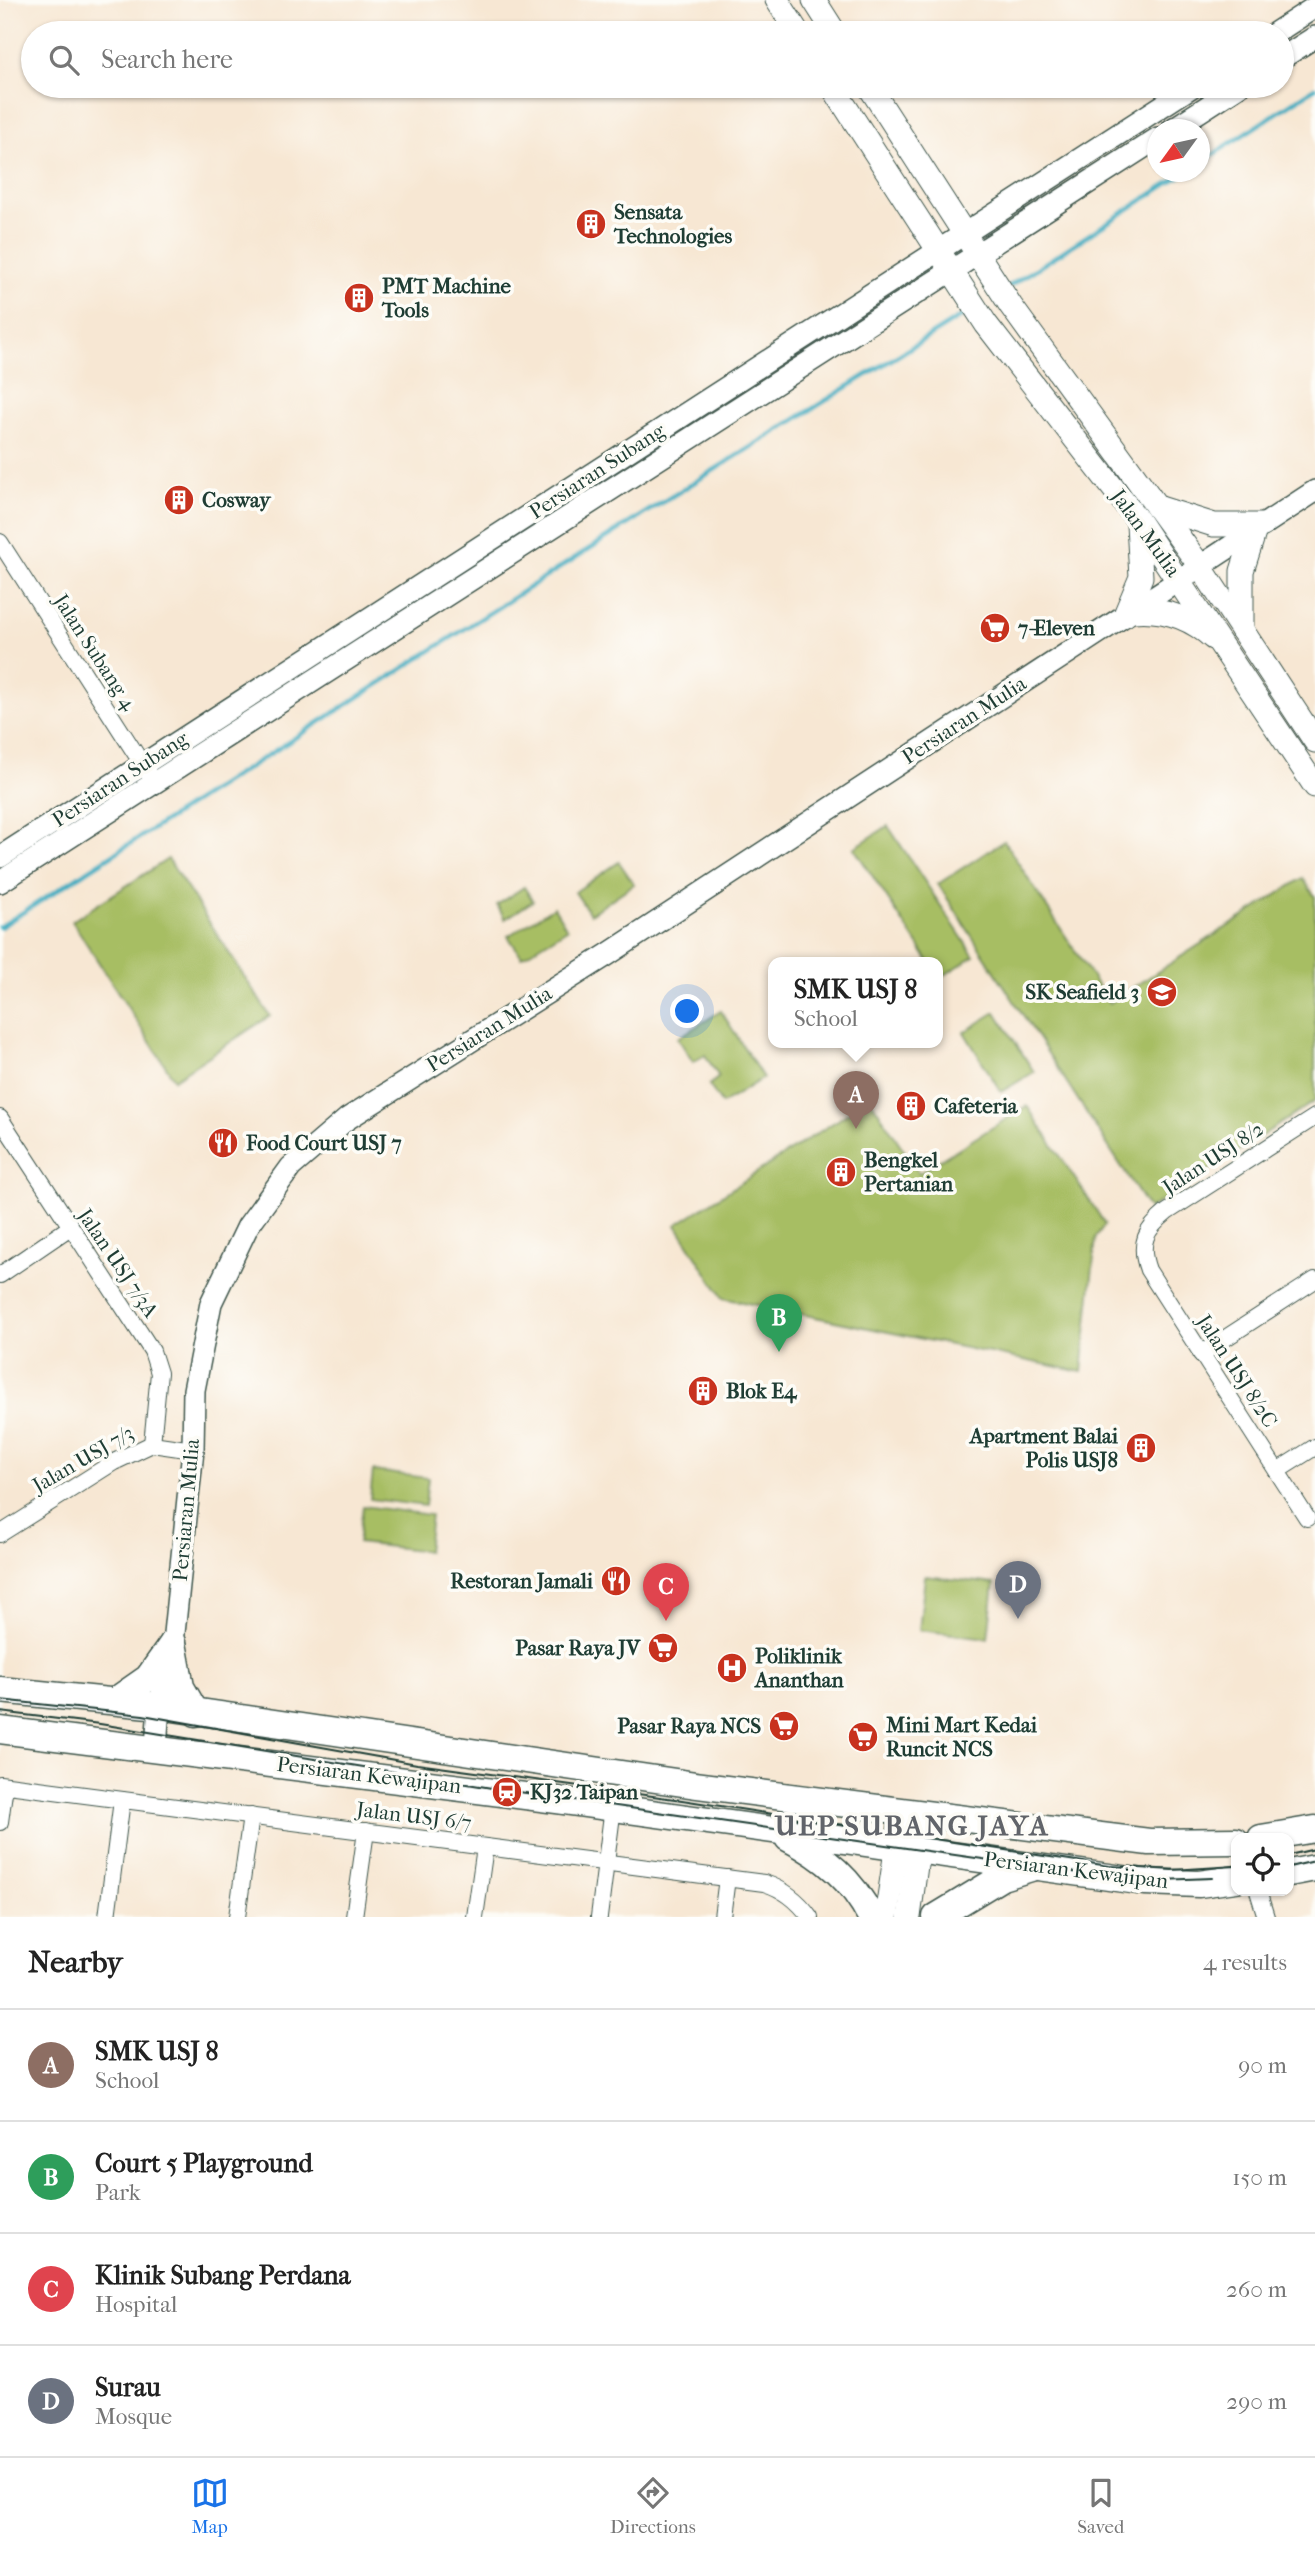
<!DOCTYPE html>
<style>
body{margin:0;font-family:"IM FELL French Canon",serif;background:#f2f2f2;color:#222}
.controls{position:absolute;right:21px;bottom:21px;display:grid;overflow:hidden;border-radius:14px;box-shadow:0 2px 5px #0004}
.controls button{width:63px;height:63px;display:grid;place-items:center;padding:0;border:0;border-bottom:2px solid #e0e0e0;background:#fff;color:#222;font:35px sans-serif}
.compass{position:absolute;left:1147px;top:119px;width:63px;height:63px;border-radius:50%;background:#fff;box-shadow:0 2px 5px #0004;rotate:237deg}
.you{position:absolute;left:688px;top:1012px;width:24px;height:24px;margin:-18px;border:5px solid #fff;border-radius:50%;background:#1a73e8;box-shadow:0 0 0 10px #1a73e833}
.badge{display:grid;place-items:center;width:46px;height:46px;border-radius:50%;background:#1a73e8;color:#fff;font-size:23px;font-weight:700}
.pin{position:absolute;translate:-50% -58px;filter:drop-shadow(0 2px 4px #0008)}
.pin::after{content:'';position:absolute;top:37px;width:24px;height:21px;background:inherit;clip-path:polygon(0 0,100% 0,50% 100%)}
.popup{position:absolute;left:768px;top:957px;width:175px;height:91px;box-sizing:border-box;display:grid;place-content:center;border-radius:14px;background:#fff;filter:drop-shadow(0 2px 5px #0005);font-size:23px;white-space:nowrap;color:#767676}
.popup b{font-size:26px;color:#222}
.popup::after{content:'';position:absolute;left:50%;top:100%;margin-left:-14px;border:14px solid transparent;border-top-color:#fff}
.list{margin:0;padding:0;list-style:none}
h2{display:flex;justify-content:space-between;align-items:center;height:91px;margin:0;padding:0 28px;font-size:30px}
h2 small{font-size:23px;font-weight:400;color:#767676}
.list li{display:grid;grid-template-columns:46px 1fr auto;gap:21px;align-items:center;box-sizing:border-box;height:112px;padding:0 28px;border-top:2px solid #e0e0e0}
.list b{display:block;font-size:26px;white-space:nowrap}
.list p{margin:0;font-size:23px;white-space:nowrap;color:#767676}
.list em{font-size:23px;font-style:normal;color:#767676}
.icon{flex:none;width:38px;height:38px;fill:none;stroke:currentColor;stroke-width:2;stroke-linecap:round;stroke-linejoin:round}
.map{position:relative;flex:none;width:1315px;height:1917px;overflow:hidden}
.search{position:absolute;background:#fff;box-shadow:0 2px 5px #0004;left:21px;right:21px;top:21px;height:77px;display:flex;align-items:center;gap:18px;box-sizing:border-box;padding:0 24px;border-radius:38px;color:#767676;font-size:26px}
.sheet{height:539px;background:#fff}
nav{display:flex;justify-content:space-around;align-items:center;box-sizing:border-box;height:98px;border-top:2px solid #e0e0e0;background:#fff;font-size:19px;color:#767676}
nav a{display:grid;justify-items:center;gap:4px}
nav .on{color:#1a73e8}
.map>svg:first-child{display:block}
.green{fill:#a7be64;stroke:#637e4c;stroke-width:2}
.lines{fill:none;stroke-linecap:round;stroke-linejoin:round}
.stream{stroke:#42adc1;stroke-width:4.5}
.minor-casing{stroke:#3f564c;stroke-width:18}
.tertiary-casing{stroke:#3f564c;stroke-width:24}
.secondary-casing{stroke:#3f564c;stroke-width:25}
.primary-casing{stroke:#3f564c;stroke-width:29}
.minor{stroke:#fff;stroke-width:16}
.tertiary{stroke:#fff;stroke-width:21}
.secondary{stroke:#fff;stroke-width:23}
.primary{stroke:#fff;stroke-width:26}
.tram{stroke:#1f3d34;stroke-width:2}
.labels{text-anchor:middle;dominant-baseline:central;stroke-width:7;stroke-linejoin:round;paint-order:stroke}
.poi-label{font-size:21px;font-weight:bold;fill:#1f3d34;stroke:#fdfcf7;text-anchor:start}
.street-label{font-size:21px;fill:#1f3d34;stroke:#fdfcf7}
.district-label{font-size:28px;font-weight:bold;letter-spacing:2px;fill:#61646a;stroke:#fdfcf7}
</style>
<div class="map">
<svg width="1315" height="1917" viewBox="0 0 1315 1917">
<rect width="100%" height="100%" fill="#fdfcf7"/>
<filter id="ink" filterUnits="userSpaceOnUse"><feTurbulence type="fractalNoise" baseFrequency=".0143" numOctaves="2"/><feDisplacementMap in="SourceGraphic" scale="14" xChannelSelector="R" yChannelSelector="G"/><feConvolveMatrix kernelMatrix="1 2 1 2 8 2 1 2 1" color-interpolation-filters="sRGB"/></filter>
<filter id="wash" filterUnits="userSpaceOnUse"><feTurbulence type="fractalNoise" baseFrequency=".00686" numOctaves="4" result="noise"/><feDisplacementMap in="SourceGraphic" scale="28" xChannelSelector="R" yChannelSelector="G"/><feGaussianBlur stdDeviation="1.57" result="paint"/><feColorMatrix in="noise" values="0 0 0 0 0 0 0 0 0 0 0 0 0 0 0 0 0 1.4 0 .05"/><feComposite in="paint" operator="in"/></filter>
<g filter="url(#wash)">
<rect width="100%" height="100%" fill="#f7e7d3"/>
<g class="green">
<path d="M888,826L974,956L940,978L938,963H930L854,848Z"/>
<path d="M1004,841L1109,1003L1303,878L1315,897V1101L1149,1209L938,884Z"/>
<path d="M168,859L270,1016L174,1079L72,921Z"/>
<path d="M619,862L634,884L590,914L575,892Z"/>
<path d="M524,887L533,901L505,919L497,905Z"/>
<path d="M554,907L567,929L522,957L508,936Z"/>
<path d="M721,1011L763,1078L722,1104L709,1085L719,1077L705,1055L693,1062L678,1038Z"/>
<path d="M996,1012L1034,1072L1001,1092L964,1032Z"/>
<path d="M870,1099L919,1173L1027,1106L1105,1224L1096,1237L1082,1372L723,1298L676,1225Z"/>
<path d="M373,1471L428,1478L425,1506L370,1499Z"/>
<path d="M363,1506L431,1515L427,1551L358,1543Z"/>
<path d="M925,1576L994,1584L988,1638L919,1630Z"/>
</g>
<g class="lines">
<g class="stream">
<path d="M1200,163L1315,88"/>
<path d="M1008,287L1186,172"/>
<path d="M0,927L653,508L968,312"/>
</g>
</g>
</g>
<g filter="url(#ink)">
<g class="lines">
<g class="minor-casing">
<g id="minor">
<path d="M0,542L148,773"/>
<path d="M0,1118L152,1351L159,1373L152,1444"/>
<path d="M0,1275L69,1228"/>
<path d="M1201,1354L1315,1280"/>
<path d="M1277,1471L1315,1447"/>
<path d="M1307,1518L1148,1270C1138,1243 1146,1229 1167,1212L1315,1117"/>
<path d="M0,1534L114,1462L152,1444L193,1450"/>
<path d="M0,1784L764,1883C784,1889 798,1900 810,1917"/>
<path d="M0,1822L5,1785"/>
<path d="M1258,1891L1266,1917"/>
<path d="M107,1917L122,1800"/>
<path d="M237,1917L251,1816"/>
<path d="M354,1917L366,1831"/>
<path d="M475,1917L485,1847"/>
<path d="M599,1917L613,1807"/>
<path d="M722,1917L727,1878"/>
</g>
</g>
<g class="tertiary-casing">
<g id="tertiary">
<path d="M1275,33L1315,7"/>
<path d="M1282,58L1315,37"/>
<path d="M1171,130L1239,86"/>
<path d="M0,857L1193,86"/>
<path d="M0,882L1158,138"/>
<path d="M156,1747L159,1706L173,1643L193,1450L194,1390L211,1303L248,1226L291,1167L347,1119L607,955L1315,491"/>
</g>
</g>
<g class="secondary-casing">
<g id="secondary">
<path d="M777,0L798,33"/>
<path d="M814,0L835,33"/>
<path d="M832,86L986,324L1137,519L1315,786"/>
<path d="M869,86L1011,306L1200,566L1315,741"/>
<path d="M1157,507L1214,525H1263"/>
<path d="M1132,611C1163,608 1190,617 1213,638"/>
<path d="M1125,615L1141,577L1138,524"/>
<path d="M1242,630V571L1255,530"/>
<path d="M886,1917L902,1811"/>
<path d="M909,1917L923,1814"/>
</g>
</g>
<g class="primary-casing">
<g id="primary">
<path d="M173,1643L181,1687L196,1713"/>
<path d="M0,1690L159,1706L696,1785L1149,1842L1236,1841"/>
<path d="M115,1701L148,1678L173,1643"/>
<path d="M0,1730L557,1800L1145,1882L1199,1884L1236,1879"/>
<path d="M788,1838C825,1857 852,1880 871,1917"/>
<path d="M1261,1838L1315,1829"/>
<path d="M1289,1873L1315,1868"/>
<path d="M936,1917L1002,1877L1031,1868"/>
</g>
</g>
<use href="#minor" class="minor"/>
<use href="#tertiary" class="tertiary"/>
<use href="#secondary" class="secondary"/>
<use href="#primary" class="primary"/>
<g class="tram">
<path d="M0,1700L143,1715L417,1764L682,1800L1109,1866L1172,1870L1236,1866"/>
<path d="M0,1712L100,1724L498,1789L1135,1881L1212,1878"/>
<path d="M1289,1855L1315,1849"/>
<path d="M1289,1867L1315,1861"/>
</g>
</g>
</g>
<defs>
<g id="building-disc" transform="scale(1.575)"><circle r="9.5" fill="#c8321e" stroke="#fdfcf7"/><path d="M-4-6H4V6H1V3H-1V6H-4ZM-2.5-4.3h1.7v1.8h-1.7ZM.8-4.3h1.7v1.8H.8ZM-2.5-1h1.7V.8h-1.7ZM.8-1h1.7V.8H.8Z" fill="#fff"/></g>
<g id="supermarket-disc" transform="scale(1.575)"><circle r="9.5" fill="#c8321e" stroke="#fdfcf7"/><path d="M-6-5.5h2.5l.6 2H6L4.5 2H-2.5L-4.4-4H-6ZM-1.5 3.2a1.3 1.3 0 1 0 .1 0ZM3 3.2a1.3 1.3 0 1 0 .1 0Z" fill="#fff"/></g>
<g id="school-disc" transform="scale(1.575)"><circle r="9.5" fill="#c8321e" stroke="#fdfcf7"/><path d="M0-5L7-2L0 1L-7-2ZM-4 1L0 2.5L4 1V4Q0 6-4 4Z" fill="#fff"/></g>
<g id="restaurant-disc" transform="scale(1.575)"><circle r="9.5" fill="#c8321e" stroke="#fdfcf7"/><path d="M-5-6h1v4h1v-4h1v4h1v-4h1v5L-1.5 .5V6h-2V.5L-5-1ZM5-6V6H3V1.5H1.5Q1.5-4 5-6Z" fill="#fff"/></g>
<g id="hospital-disc" transform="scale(1.575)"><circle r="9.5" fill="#c8321e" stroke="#fdfcf7"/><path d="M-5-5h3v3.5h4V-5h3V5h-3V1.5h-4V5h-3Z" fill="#fff"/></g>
<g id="station-disc" transform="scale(1.575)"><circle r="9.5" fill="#c8321e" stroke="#fdfcf7"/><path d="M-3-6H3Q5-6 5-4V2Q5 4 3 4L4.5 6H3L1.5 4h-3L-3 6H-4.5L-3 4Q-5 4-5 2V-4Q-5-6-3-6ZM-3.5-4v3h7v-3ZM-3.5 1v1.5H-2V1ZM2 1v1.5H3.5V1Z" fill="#fff"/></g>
</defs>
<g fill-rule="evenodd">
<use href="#building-disc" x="591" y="224"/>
<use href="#building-disc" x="359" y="298"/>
<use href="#building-disc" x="179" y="500"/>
<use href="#supermarket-disc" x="995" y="628"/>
<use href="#school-disc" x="1162" y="992"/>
<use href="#building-disc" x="911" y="1106"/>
<use href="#restaurant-disc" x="223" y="1143"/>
<use href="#building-disc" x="841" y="1172"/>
<use href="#building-disc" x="703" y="1391"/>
<use href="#building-disc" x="1141" y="1448"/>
<use href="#restaurant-disc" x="616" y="1581"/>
<use href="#supermarket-disc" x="663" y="1648"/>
<use href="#hospital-disc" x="732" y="1668"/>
<use href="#supermarket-disc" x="784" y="1726"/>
<use href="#supermarket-disc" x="863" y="1737"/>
<use href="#station-disc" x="507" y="1792"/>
</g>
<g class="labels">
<g class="poi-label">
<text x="614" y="212">Sensata<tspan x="614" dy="24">Technologies</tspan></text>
<text x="382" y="286">PMT Machine<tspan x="382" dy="24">Tools</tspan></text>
<text x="202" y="500">Cosway</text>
<text x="1018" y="628">7-Eleven</text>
<text x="1139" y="992" text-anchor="end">SK Seafield 3</text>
<text x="934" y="1106">Cafeteria</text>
<text x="246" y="1143">Food Court USJ 7</text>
<text x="864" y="1160">Bengkel<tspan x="864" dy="24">Pertanian</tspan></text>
<text x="726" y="1391">Blok E4</text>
<text x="1118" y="1436" text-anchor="end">Apartment Balai<tspan x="1118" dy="24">Polis USJ8</tspan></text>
<text x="593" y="1581" text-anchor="end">Restoran Jamali</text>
<text x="640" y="1648" text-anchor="end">Pasar Raya JV</text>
<text x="755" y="1656">Poliklinik<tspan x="755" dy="24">Ananthan</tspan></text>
<text x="886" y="1725">Mini Mart Kedai<tspan x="886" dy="24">Runcit NCS</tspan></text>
<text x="761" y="1726" text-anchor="end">Pasar Raya NCS</text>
<text x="530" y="1792">KJ32 Taipan</text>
</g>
<g class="street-label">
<text transform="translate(597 471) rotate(-33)">Persiaran Subang</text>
<text transform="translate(1146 533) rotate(54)">Jalan Mulia</text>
<text transform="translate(95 652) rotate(57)">Jalan Subang 4</text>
<text transform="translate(964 720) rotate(-33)">Persiaran Mulia</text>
<text transform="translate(120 779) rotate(-33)">Persiaran Subang</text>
<text transform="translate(489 1029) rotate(-32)">Persiaran Mulia</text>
<text transform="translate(1213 1158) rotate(-33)">Jalan USJ 8/2</text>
<text transform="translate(118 1263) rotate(56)">Jalan USJ 7/3A</text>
<text transform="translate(1237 1371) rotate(57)">Jalan USJ 8/2C</text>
<text transform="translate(83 1459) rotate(-30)">Jalan USJ 7/3</text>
<text transform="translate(186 1510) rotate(-85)">Persiaran Mulia</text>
<text transform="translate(369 1775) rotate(7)">Persiaran Kewajipan</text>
<text transform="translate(414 1816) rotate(7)">Jalan USJ 6/7</text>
<text transform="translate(1076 1870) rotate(7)">Persiaran Kewajipan</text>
</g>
<g class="district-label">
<text x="912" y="1825">UEP SUBANG JAYA</text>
</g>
</g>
</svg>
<div class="controls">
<button><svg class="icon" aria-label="locate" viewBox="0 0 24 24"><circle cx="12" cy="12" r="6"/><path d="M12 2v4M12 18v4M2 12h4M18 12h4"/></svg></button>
</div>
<svg class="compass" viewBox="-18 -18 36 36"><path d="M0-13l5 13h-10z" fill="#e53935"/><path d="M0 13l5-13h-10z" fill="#767676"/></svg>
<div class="you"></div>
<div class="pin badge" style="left:856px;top:1129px;background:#8d6e63">A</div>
<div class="popup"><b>SMK USJ 8</b>School</div>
<div class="pin badge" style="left:779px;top:1352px;background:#2e9e5b">B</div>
<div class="pin badge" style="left:666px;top:1621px;background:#e0444e">C</div>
<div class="pin badge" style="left:1018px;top:1619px;background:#6b7280">D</div>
<div class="search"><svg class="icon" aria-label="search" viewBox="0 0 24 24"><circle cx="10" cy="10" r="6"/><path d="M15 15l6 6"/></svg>Search here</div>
</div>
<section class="sheet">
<h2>Nearby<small>4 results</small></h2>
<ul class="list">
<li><span class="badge" style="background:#8d6e63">A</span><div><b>SMK USJ 8</b><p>School</p></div><em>90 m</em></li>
<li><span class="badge" style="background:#2e9e5b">B</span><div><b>Court 5 Playground</b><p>Park</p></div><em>150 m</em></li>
<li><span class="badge" style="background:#e0444e">C</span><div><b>Klinik Subang Perdana</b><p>Hospital</p></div><em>260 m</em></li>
<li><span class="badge" style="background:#6b7280">D</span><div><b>Surau</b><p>Mosque</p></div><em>290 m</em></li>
</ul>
</section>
<nav>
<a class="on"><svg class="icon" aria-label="map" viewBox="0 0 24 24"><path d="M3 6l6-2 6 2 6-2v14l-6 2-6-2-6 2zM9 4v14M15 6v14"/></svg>Map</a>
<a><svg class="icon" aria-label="directions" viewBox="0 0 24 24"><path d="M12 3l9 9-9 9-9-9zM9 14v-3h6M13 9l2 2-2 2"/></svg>Directions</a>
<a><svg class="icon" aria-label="saved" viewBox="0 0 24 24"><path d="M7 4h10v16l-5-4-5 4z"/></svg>Saved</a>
</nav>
